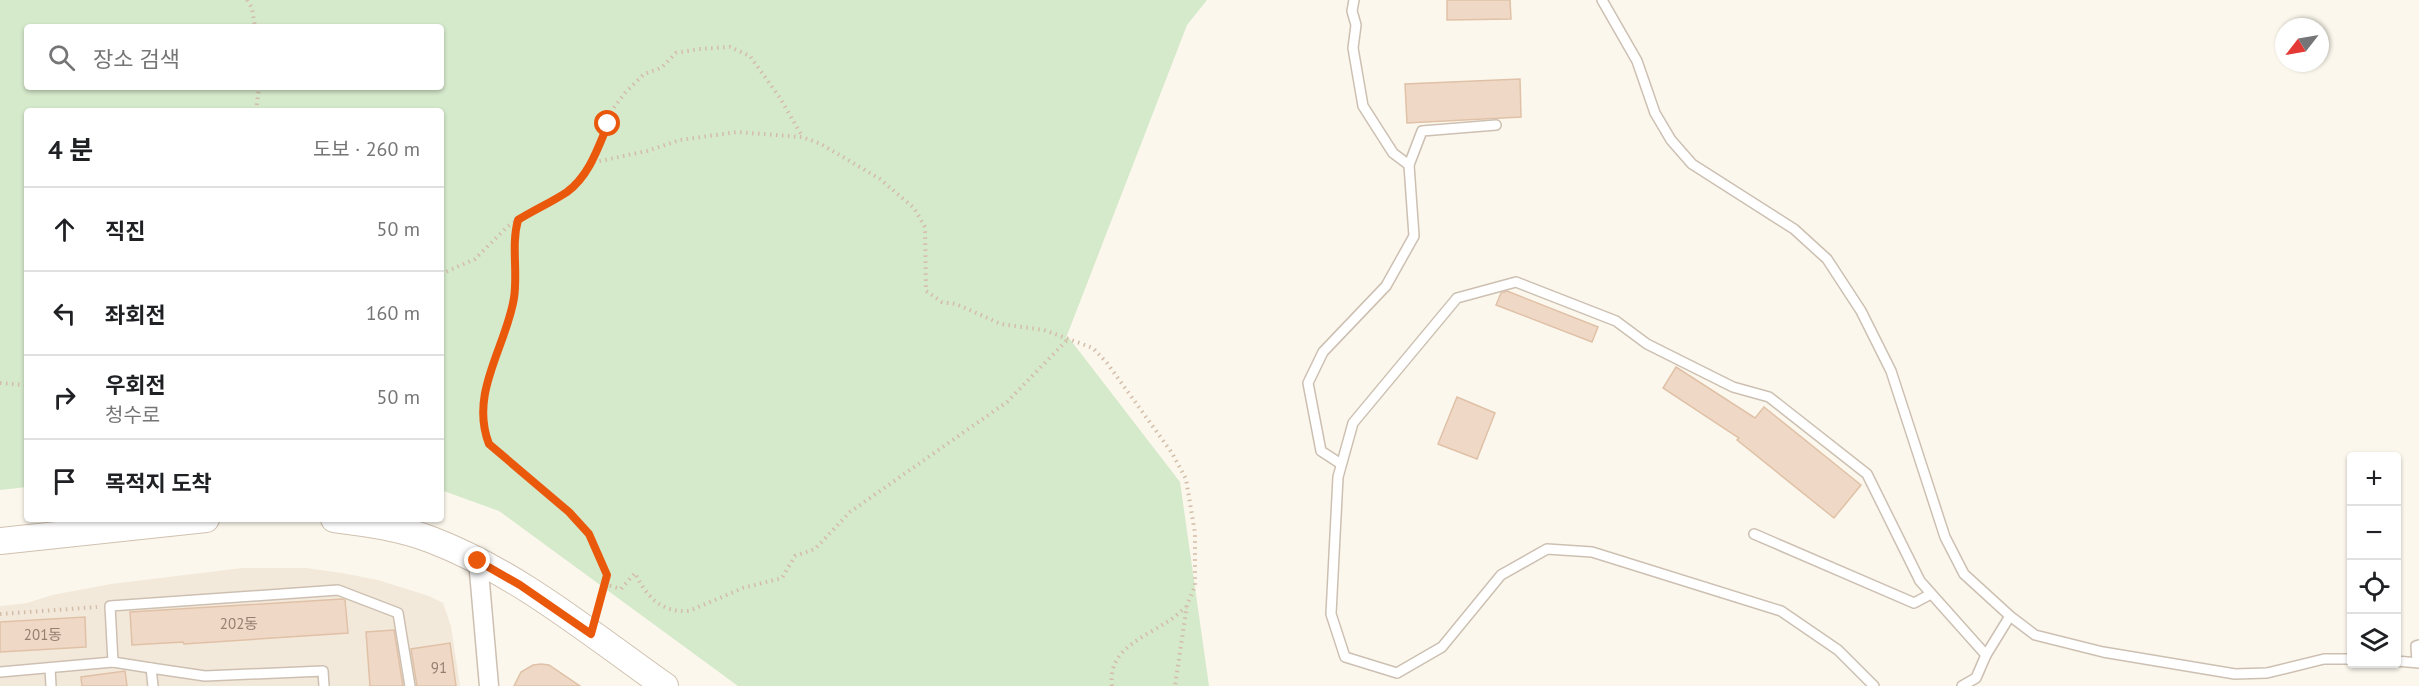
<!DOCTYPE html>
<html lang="ko">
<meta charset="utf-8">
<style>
body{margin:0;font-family:"PT Sans","Noto Sans KR",sans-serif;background:#f6f6f6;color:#202124}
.controls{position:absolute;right:18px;bottom:18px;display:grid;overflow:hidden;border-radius:6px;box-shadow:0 2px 4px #0004}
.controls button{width:54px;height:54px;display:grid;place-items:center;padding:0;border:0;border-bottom:2px solid #e0e0e0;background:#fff;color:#202124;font:30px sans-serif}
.compass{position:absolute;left:2275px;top:18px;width:54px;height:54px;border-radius:50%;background:#fff;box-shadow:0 2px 4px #0004;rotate:239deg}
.stop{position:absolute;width:18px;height:18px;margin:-14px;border:4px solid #ea580c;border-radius:50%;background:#fff}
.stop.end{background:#ea580c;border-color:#fff;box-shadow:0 2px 6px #0008}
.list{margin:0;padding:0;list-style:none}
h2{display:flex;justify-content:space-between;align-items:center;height:78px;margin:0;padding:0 24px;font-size:26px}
h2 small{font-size:20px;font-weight:400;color:#757577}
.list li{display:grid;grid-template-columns:39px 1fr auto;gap:18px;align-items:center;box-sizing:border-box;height:84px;padding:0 24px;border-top:2px solid #e0e0e0}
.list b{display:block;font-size:22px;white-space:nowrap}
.list p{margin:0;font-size:20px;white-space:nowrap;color:#757577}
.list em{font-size:20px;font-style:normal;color:#757577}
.icon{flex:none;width:33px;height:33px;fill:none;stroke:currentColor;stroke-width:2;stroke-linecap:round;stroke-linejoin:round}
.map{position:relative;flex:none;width:2419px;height:686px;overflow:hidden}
.search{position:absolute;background:#fff;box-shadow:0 2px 4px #0004;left:24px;top:24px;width:420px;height:66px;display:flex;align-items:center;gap:15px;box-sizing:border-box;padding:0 21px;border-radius:6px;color:#757577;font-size:22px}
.panel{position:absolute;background:#fff;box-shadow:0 2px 4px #0004;left:24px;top:108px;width:420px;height:414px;border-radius:6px}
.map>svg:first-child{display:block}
.residential{fill:#f3e9db}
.green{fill:#d5e9cb;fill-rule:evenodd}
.building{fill:#efd9c6;stroke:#e0c1a7;stroke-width:1.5}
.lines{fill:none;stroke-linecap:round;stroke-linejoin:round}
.lane-casing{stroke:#cdc0b2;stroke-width:12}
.street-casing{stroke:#cdc0b2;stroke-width:21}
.secondary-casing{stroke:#d0c1b0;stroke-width:28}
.path{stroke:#d4bda8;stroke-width:4;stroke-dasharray:1.5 4.5;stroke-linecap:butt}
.lane{stroke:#fff;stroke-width:9}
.street{stroke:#fff;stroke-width:18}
.secondary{stroke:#fff;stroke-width:26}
.route{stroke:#ea580c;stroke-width:8}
.labels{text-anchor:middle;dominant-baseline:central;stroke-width:6;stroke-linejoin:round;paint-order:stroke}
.number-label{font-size:15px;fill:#947e6e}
</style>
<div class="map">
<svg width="2419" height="686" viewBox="0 0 2419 686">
<rect width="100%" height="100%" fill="#fbf7ec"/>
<path class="residential" d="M242,568H306L342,573L378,580L429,596L443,603L451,626L460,686H0V606L27,603L52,595L111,584Z"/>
<path class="green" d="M0,0H1207L1187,25L1066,338H1069L1180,482L1209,686H738L499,511L441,490V111H27V487L0,490ZM27,27H441V87H27Z"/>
<g class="building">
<path d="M1447,0H1510L1511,19L1447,20Z"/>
<path d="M1520,79L1521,117L1407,123L1405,84Z"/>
<path d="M1507,291L1598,327L1592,342L1496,305L1501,293Z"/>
<path d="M1676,367L1755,418L1764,407L1861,485L1834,518L1737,440L1739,438L1663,388Z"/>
<path d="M1457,397L1495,413L1477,459L1438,444Z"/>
<path d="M342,599L345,600L348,633L184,644L183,642L132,645L130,612Z"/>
<path d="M85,617L86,647L0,652V622Z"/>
<path d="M394,630L403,686H370L366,632Z"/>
<path d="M450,643L456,686H417L411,649Z"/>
<path d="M541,664L549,665L580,686H514L521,672L533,665Z"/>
<path d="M125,671L127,686H82L81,677Z"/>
</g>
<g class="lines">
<g class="lane-casing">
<g id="lane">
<path d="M1354,0L1352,11L1356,25L1353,48L1363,106L1393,153L1409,165"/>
<path d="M1602,0L1637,61L1655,113L1671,140L1692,164L1794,229L1827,259L1861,311L1891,371L1945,537L1964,574L2010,616L2035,635L2103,652L2235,674L2267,673L2324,659H2352"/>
<path d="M1341,464L1321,451L1308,383L1323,352L1386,286L1414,236L1409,165L1422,131L1496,125"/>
<path d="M1754,534L1914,603L1931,594"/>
<path d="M2396,661L2419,663"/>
<path d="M113,662L110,606L338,590L398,613L410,686"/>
<path d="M2417,662L2416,646L2419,645"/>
<path d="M50,668L51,686"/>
<path d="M0,672L113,662L151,668"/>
<path d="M153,686L151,668L205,676L323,671L324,686"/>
<path d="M1874,686L1838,650L1781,611L1592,552L1547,549L1501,575L1442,647L1397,673L1345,657L1331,614L1338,477L1353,423L1457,298L1516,282L1616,321L1647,344L1733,387L1769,397L1867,474L1920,581L1986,655"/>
<path d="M1962,686L1976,678L1986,655L2010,616"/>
</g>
</g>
<g class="street-casing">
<path id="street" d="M478,560L489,686"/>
</g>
<g class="secondary-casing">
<g id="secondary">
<path d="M334,519C366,523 402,528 432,540C518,573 591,634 665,686"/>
<path d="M0,541L206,519"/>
</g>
</g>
<g class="path">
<path d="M247,0L252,8L255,27"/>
<path d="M256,111L259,87"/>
<path d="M591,163L612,110L625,93L644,74L661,68L676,53L699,49L730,47L750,56L780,98L802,136"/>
<path d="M518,221C511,246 519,273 514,299C505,344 460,412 497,453L569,512L589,534L607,575L597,610"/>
<path d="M441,274L475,259L508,226L567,191L591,163L647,151L680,140L737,132L802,137L821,144L880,179L914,208L925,227L926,291L942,302L956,304L1001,324L1044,330L1093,348L1107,363L1172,453L1186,479L1195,533V586L1187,605L1175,686"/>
<path d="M0,383L27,385"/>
<path d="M604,584L621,589L635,573C646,596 661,613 689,611L743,588L782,578L795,556L815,549L850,512L1007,402L1069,338"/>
<path d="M0,614L97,607"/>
<path d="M1112,686C1107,651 1142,638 1167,622C1174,618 1180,612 1186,607"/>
</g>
<use href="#lane" class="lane"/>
<use href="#street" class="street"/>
<use href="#secondary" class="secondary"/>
</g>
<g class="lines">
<path class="route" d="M478,561L520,585L591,634L607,575L589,534L569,512L489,444C469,393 506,347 514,298C518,272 511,245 518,220C534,210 552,202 567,192C589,176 598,148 608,124"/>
</g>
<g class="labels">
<g class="number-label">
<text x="239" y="623">202동</text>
<text x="43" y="634">201동</text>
<text x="439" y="667">91</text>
</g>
</g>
</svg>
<div class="controls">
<button>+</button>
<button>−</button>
<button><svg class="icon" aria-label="locate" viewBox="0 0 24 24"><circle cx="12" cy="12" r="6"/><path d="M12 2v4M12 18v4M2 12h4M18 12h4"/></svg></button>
<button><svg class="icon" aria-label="layers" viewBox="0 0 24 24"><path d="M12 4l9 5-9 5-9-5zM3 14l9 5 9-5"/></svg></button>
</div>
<svg class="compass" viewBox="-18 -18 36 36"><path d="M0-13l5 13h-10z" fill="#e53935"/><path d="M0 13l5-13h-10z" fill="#757577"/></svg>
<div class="stop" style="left:608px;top:124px"></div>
<div class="stop end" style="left:478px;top:561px"></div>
<div class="search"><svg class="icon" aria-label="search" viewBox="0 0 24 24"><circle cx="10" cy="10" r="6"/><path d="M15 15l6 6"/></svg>장소 검색</div>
<section class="panel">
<h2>4 분<small>도보 · 260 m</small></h2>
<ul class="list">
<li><svg class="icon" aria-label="ahead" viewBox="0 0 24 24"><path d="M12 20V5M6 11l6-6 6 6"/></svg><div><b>직진</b></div><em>50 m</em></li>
<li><svg class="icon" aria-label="left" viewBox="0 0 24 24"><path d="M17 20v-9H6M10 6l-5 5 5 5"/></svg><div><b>좌회전</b></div><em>160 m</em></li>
<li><svg class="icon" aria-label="right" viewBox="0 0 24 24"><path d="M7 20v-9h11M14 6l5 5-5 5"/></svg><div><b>우회전</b><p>청수로</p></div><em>50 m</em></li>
<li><svg class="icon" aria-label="arrive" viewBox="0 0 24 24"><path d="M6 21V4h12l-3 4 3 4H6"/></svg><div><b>목적지 도착</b></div></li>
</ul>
</section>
</div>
